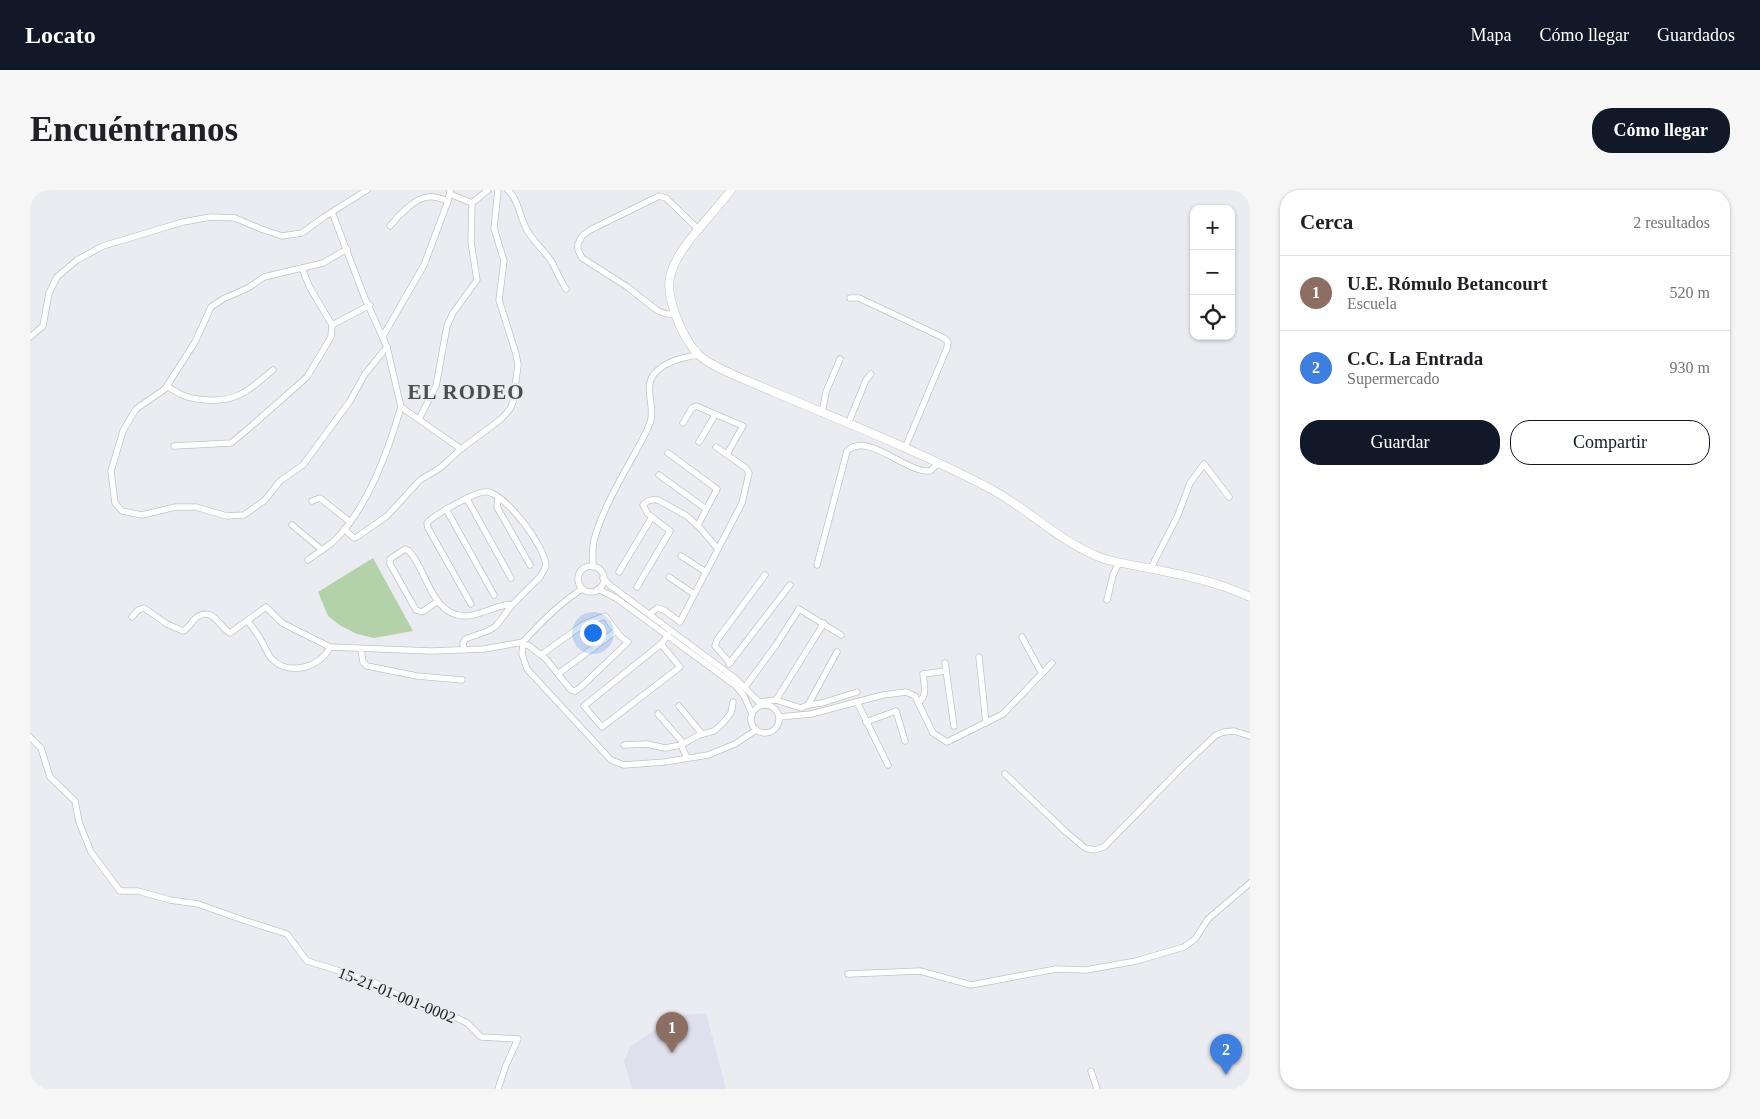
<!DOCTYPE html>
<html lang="es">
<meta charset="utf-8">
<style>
body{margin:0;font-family:Georgia,serif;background:#f6f6f6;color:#202124}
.controls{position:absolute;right:15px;top:15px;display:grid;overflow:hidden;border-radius:10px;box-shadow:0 1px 4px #0004}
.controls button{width:45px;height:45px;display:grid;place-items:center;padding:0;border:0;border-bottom:1px solid #e0e0e0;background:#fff;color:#202124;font:25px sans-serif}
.you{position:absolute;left:562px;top:442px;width:18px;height:18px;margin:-12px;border:4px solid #fff;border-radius:50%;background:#1a73e8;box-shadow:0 0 0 8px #1a73e833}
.badge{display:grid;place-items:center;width:32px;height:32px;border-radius:50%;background:#111827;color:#fff;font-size:16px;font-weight:700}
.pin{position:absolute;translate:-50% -41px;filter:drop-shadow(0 1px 2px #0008)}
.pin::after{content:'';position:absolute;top:26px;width:18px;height:15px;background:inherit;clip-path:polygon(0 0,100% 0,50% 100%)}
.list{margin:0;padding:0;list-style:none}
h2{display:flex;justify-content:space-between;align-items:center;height:65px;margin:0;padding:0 20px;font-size:21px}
h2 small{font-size:16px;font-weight:400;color:#757577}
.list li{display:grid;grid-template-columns:32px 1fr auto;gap:15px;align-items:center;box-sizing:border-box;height:75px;padding:0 20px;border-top:1px solid #e0e0e0}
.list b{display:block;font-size:19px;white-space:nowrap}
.list p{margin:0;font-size:16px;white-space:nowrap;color:#757577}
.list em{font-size:16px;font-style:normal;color:#757577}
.actions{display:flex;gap:10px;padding:15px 20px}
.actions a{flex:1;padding:11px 0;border:1px solid #111827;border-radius:20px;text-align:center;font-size:18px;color:#111827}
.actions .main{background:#111827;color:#fff}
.icon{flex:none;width:28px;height:28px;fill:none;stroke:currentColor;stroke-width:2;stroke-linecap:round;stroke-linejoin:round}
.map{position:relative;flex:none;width:1220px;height:899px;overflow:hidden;border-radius:20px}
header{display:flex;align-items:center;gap:30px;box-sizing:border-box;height:70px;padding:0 25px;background:#111827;color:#fff}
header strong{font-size:24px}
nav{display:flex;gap:28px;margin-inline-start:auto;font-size:18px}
.intro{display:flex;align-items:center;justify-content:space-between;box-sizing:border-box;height:120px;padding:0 30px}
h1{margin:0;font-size:35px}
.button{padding:12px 22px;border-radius:20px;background:#111827;color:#fff;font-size:18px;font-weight:700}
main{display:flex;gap:30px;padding:0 30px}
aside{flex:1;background:#fff;border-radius:20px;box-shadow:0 1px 4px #0004}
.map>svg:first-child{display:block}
.built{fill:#dfe0ed}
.green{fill:#b4d2a9}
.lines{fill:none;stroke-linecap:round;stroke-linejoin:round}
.street-casing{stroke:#c2c3c7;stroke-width:7}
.secondary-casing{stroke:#c2c3c7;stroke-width:9}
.street{stroke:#fff;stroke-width:5.5}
.secondary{stroke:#fff;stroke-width:8}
.labels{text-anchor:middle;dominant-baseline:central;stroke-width:4.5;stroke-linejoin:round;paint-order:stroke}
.street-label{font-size:16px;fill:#212223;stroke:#ebecf1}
.district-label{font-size:21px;font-weight:bold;letter-spacing:1px;fill:#4d4d51;stroke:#ebecf1}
</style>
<header>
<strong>Locato</strong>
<nav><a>Mapa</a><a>Cómo llegar</a><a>Guardados</a></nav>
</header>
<div class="intro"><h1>Encuéntranos</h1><a class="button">Cómo llegar</a></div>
<main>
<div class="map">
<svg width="1220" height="899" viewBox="0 0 1220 899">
<rect width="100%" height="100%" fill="#ebecf1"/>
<path class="built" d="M676,823L696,899H602L594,871L601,856L645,826Z"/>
<path class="green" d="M343,368L383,441L344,448L327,444L311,436L298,426L288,402Z"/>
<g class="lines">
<g class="street-casing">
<g id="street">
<path d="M478,0C488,10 489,23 495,36C501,51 516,61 523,74C527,83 531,91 536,99"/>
<path d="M442,13L458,0"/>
<path d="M302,22L334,106L357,157L371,217L431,259"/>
<path d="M360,36C367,27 386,7 398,7C404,6 412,9 418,11"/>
<path d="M317,59L293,73L234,87L218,98L193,109L181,117L165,152L135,199L106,219L93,241L81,281L85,313L92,321L112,325L145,317H166L197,326L214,325L235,310L250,291L273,275L320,211L335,184L357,157"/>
<path d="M820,108H829L914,148L918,152L917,158L875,258"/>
<path d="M645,124H637L628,121L596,96L552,68L548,60V54L552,46L560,40L629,6L636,8L669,40"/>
<path d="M302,135L340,115"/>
<path d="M353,146L394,75L418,11L420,1"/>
<path d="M0,147L13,136L19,103L27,87L47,70L73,56L153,32L181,27L205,28L231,39L252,46L272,43L294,27L337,0"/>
<path d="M137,196C151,206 160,209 177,210C209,212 220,199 243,180"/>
<path d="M792,223L796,202L810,169"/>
<path d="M389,229L406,196L417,136L423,123L447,90L441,52L442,13L420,4"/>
<path d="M653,233L662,218L666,216L713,236L697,264"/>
<path d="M818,234L836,190L841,184"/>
<path d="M669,252L685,225"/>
<path d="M144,256L201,253L218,239L277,187L301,147L302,135L279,96L272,78"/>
<path d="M638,263L687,299L668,335"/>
<path d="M629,285L676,319"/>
<path d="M468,308L467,317L500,375"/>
<path d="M437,309L481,388"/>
<path d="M282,311L290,308L320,332"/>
<path d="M416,319L464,405"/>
<path d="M262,335L292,360"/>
<path d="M314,339L324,348L327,347L357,326L390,290L410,278L431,259L471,229L480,219L483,212L488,175L486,164L469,110L474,71L464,38L468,0"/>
<path d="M651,366L676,382"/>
<path d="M278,370C287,363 298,357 306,349C339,315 358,261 371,217"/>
<path d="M787,375L817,261C838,241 875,283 900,281L909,273"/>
<circle cx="561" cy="389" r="13"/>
<path d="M563,377C563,368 562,358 564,350C572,322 587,295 601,270C608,258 615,246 620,233C626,218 613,198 624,184C635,171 653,167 669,165"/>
<path d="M1121,378L1148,325L1160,293L1174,274L1199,307"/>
<path d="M589,382L622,327"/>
<path d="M639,387L664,404"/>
<path d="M573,388L581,396L706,489L732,515"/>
<path d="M607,397L640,341L618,324L613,315C617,310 622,309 628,310L657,326L671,339L688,359"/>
<path d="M552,399C530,413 511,432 493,452L492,464L497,479L581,570L594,575L635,572L678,565L705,554L726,540"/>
<path d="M568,399L586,408L706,496L714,506L722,524"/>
<path d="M1077,410L1083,385L1089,372"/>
<path d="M408,411L392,422L386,420L360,374V369L375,359L379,361C397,380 401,425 434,426C449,427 472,412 482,415"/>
<path d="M620,424L627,418L634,420L650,432L712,313L719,283L716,278L686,257"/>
<path d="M102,427L108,420L114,418L137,434L153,441C160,438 161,431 167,427C183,416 190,438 200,443L236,417L252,433L300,457L401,461L454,459L493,452"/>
<path d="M218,431C222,437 227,443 231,450C235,456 237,465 243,470C260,486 291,477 300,457"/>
<path d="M992,447L1012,484"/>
<path d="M631,454L650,477L572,537L554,516L631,454L638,445"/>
<path d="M493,455H498L516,469L541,500L545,501L551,497L598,452L591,447L575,426L554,434L511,465"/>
<path d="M331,459L333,472L337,476L387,486L432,490"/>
<path d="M434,460L433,454L435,449L458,441L466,436L482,415L510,387L516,376C515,356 477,306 458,302C449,299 404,325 397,333L398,338L441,414"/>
<path d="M949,467L956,533"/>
<path d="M700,473L685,456L687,450L735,385"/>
<path d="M915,473L924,536"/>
<path d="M699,474L760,395"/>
<path d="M528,484L586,441"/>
<path d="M715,497L746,455L769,419L811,445"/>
<path d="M746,510L794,433"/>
<path d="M729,512L746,510L771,518L778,515L792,513L827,502"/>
<path d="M827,512L858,575"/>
<path d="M888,513C898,506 894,495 893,484L916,481"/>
<circle cx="735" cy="529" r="14"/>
<path d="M778,515L807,462"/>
<path d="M649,516L672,544"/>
<path d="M628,524L654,554"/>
<path d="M749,527L781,524L853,505L876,502L885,506L903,543L917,552L973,524L1022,473"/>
<path d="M836,532L866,521L875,551"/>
<path d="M0,547L11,558L20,587L45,611L49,632L61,662L90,701H108L140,710L168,714L213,730L257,744L277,771L342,791L391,817L423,826L437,833L451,847L488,849L476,875L468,899"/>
<path d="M594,555L617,554L635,558L651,555L669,545L684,541L693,533L701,523L703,512"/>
<path d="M651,555L657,568"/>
<path d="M975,584L1036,642L1055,658L1064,660L1074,657L1152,577L1186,545L1194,542L1204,541L1220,546"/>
<path d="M818,784L890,781L941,795L1026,779L1056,780L1106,771L1154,757L1165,749L1178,729L1220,693"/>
<path d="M1061,881L1067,899"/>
</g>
</g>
<g class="secondary-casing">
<path id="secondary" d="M701,0C682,27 639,63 639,96C640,117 654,151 669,165C682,178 726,194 744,202C817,233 891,262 961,299C998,319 1029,351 1069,367C1082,372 1098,374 1112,377C1149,384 1186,391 1220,407"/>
</g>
<use href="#street" class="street"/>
<use href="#secondary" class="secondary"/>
</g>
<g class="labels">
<g class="street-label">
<text transform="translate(367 805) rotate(22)">15-21-01-001-0002</text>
</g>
<g class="district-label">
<text x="436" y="202">EL RODEO</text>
</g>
</g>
</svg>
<div class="controls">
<button>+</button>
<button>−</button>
<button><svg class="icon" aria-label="locate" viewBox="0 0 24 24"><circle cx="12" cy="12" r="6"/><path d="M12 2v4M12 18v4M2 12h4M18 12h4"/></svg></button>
</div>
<div class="you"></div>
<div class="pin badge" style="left:642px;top:863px;background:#8d6e63">1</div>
<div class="pin badge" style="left:1196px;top:885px;background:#3f7fe0">2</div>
</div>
<aside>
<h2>Cerca<small>2 resultados</small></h2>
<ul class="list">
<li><span class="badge" style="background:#8d6e63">1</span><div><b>U.E. Rómulo Betancourt</b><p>Escuela</p></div><em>520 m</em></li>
<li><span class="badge" style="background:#3f7fe0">2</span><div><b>C.C. La Entrada</b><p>Supermercado</p></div><em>930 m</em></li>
</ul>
<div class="actions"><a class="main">Guardar</a><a>Compartir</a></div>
</aside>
</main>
